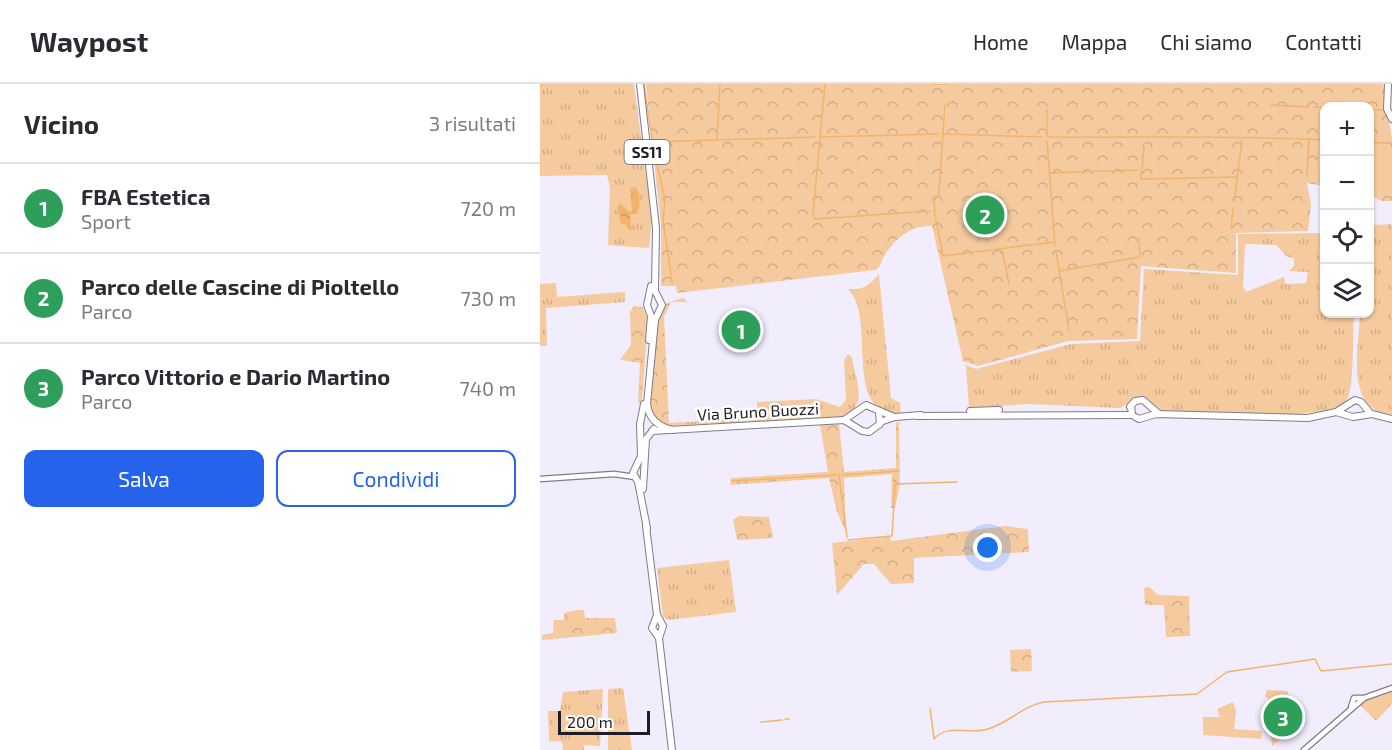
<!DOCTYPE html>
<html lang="it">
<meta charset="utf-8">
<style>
body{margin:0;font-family:"Exo 2",sans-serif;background:#f7f7f7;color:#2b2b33}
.controls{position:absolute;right:18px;top:18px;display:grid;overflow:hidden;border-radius:12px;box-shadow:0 2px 4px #0004}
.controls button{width:54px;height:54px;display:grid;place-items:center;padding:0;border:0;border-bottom:2px solid #e1e1e2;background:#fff;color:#2b2b33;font:30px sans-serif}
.scale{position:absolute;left:18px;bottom:15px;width:92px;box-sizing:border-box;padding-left:6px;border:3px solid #1e1c24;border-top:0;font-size:16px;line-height:21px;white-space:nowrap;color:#1e1c24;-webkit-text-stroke:4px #fff;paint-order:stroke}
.you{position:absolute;left:448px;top:464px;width:21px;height:21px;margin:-15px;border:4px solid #fff;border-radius:50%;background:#1a73e8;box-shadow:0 0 0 9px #1a73e833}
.badge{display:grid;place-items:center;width:39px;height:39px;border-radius:50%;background:#2563eb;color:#fff;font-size:20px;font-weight:700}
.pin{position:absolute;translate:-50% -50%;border:3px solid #fff;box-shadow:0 2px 6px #0006}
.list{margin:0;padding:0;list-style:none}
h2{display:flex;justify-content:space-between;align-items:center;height:78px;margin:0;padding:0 24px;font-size:26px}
h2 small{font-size:20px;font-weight:400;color:#7c7c81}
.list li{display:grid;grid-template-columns:39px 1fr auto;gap:18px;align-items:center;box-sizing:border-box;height:90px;padding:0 24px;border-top:2px solid #e1e1e2}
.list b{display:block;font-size:22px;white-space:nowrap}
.list p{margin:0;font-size:20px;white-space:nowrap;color:#7c7c81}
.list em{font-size:20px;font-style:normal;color:#7c7c81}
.actions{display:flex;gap:12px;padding:18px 24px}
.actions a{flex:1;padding:14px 0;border:2px solid #2563eb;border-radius:12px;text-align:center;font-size:21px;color:#2563eb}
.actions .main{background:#2563eb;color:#fff}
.icon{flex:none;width:33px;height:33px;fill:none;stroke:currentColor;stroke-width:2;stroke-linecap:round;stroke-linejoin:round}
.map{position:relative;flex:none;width:852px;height:666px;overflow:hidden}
header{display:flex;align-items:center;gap:36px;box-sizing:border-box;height:84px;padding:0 30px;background:#fff;border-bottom:2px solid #e1e1e2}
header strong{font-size:28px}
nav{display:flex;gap:33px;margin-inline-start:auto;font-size:21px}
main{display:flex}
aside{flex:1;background:#fff}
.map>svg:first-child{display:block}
.grass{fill:url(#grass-tufts);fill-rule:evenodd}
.forest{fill:url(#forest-crowns)}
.garden{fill:#f5ca9e}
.water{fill:url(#water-ripples)}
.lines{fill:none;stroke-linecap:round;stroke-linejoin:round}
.stream{stroke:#f4b36b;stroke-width:1.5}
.minor-casing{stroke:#7f7b8d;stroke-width:7}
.major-casing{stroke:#7f7b8d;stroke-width:8}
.minor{stroke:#fff;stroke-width:4.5}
.major{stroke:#fff;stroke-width:6}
.labels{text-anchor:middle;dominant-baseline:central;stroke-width:5;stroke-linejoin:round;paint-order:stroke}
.shield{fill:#fff;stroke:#626066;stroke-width:1.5}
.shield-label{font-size:15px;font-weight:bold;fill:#1e1c24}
.street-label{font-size:16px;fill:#1e1c24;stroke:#fff}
</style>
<header>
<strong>Waypost</strong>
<nav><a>Home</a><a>Mappa</a><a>Chi siamo</a><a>Contatti</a></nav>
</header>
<main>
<aside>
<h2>Vicino<small>3 risultati</small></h2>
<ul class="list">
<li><span class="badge" style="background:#2e9e5b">1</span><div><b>FBA Estetica</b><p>Sport</p></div><em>720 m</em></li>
<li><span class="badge" style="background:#2e9e5b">2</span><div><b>Parco delle Cascine di Pioltello</b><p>Parco</p></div><em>730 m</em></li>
<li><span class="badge" style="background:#2e9e5b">3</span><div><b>Parco Vittorio e Dario Martino</b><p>Parco</p></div><em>740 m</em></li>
</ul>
<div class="actions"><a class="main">Salva</a><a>Condividi</a></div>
</aside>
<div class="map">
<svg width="852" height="666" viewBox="0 0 852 666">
<defs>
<pattern id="grass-tufts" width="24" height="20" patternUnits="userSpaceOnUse" patternTransform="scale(1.5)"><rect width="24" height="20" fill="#f5ca9e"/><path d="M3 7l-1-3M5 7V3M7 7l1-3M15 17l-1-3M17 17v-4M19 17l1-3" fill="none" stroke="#d2ad88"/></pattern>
<pattern id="forest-crowns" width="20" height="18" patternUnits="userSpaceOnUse" patternTransform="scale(1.5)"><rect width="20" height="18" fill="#f5ca9e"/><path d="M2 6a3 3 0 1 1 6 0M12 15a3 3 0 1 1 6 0" fill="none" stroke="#d2ad88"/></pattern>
<pattern id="water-ripples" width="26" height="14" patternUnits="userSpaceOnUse" patternTransform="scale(1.5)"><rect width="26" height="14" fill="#f4b36b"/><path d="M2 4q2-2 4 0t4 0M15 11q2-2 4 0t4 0" fill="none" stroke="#d1995d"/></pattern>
</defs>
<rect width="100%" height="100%" fill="#f1edfd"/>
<g class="grass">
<path d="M0,0H94L112,136L109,164L68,161L70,104L67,91L0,92Z"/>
<path d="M852,140V330C804,329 819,262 820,230H830V175L834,171L833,141Z"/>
<path d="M784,149V230H814C813,246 814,305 807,316C792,340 654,328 623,328L608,315L600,313L580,324L488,320L429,324L426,281L436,285L531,260L600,257L604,185L698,191V150ZM705,160L736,161L746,172L754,175V182L749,187L768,188L766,199L745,200L744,193L706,208L703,202Z"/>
<path d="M339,190L351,314L360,319L361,331C300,331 338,234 308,205C325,206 329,201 339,190Z"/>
<path d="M16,199L17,213L85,208V218L6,224L7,262H0V200Z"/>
<path d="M308,270L312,273C315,296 329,318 305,333L126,342L129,339L218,334L217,318L276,315L300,323L306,316L304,276Z"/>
<path d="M189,476L196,528L128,536L123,533L117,484Z"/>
<path d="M83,604L92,666H68V605Z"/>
<path d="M63,605L60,662L44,661V666H23L22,658L9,657L8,627H20L23,608Z"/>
<path d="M852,605V620L836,637L821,622L824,616Z"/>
</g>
<g class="forest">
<path d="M106,0H843L852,55V117H842L830,111V22H784V102L767,99L771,121L768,147L696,149V189L601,182L597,255L528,257L438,282L423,277L392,142C372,141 355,154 345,171C341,177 341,183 335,186L137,209L136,202H121V142Z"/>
<path d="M143,214L148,218H131L124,233L129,339L126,342L115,334L109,322L117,235L127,219Z"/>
<path d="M94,222L102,223L108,234L102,317L98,320L100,279L80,276L91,261L90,228Z"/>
<path d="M359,337L360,400L355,424H351L352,390L304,394L306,448L297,428L289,394L190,401L191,394L288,388L280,341L299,340L304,388L356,384V339Z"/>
<path d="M199,432L229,433L233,454L197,456L193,436Z"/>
<path d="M465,442L488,445L489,468L374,474V499L351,500L334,480H324L297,511L292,459L349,453L351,457Z"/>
<path d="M609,503L618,511L649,512L650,552L626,553L624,521H605L604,504Z"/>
<path d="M37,526H44L45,534H75L77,549L2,556V551L13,549L14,536H24V529Z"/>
<path d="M491,565L492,587L471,588L470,566Z"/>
<path d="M727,606L748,607L750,626L756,625C757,638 758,648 746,656L743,653L732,662L728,614L725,613Z"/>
</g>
<g class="garden">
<path d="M830,59L849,60L852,79V113L830,107Z"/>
<path d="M693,618L696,627L694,645L722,647L721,655L663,651V633H680L677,625Z"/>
</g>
<path class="water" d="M95,103C102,110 100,122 97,130H90L91,142L94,144L90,147L86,141L81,139L77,124L80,119L89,128L92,127L90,105Z"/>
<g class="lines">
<g class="stream">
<path d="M104,0L113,62L125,116L123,136L132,197"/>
<path d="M285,0L273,131L275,135L390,127"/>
<path d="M392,0H409"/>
<path d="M0,3L3,0"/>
<path d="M731,21L769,23"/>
<path d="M774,23L784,24"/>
<path d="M507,26V52"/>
<path d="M830,26H842"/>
<path d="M403,50L502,53"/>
<path d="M280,53L398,50"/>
<path d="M507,53C599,54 692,51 784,56"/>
<path d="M177,56L180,0"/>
<path d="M507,57L515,161"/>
<path d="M113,58L275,53"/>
<path d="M830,58L843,59"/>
<path d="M0,82V85"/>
<path d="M602,85L604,63"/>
<path d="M601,86V95L697,93"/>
<path d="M509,89L598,86"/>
<path d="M767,92L769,55"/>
<path d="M694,118L702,56"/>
<path d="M394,126L403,172L514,158"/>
<path d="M395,126L394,118L399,109L405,20"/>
<path d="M691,145L693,124"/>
<path d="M462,165L469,200"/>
<path d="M516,167L529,246"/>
<path d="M519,187L600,173L599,155"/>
<path d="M299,391L307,453"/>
<path d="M302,391L359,387"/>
<path d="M192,397L297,391"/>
<path d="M308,456L352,452L355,400L417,398"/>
<path d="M390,625L394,654"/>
<path d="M245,635H249"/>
<path d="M221,638L242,636"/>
<path d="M394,655C408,639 430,651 448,645C469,639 482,622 504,618L657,610L687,588L775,575L781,587L852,580"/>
</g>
<g class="minor-casing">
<g id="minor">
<path d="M0,395L74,390L95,393"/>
<path d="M811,623L814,614H824"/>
<path d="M764,666L824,614L852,604"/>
</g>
</g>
<g class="major-casing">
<g id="major">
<path d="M100,0L116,144L115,207L122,221L115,236L107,320C109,335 118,343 133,346"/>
<path d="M848,0L847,25L852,35"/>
<path d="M109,256L111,232L107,221L111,202"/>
<path d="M104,320L100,340L101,372L93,389L98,398L107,444"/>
<path d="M591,322L592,331L599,335L616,330L768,334L796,328L813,333L832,330L852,335"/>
<path d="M590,323L595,317L603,316L619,330"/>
<path d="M430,327L459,326"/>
<path d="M796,328L815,316L821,318L831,330"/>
<path d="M377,332L592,331"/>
<path d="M304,336L326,321L354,333"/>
<path d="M340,338L355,333L381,331"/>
<path d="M112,347L304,336L322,347L329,348L340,340L339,328"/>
<path d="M103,405L106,355L114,345"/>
<path d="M106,442L117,531L112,544L119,554"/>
<path d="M117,531L123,542L119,554L132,666"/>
</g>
</g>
<use href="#minor" class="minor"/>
<use href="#major" class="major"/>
</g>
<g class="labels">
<rect class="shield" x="84.5" y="56" width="45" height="24" rx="4.5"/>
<g class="shield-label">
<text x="107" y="68">SS11</text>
</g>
<g class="street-label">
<text transform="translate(218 327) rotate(-3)">Via Bruno Buozzi</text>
</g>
</g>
</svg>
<div class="controls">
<button>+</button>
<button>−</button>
<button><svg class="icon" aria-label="locate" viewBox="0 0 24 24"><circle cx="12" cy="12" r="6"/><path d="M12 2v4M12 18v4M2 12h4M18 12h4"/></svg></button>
<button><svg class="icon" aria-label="layers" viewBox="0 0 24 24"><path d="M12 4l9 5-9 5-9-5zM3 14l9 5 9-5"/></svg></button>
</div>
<div class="scale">200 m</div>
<div class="you"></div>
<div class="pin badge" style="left:201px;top:246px;background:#2e9e5b">1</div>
<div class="pin badge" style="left:445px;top:131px;background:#2e9e5b">2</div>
<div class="pin badge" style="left:743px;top:633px;background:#2e9e5b">3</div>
</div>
</main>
